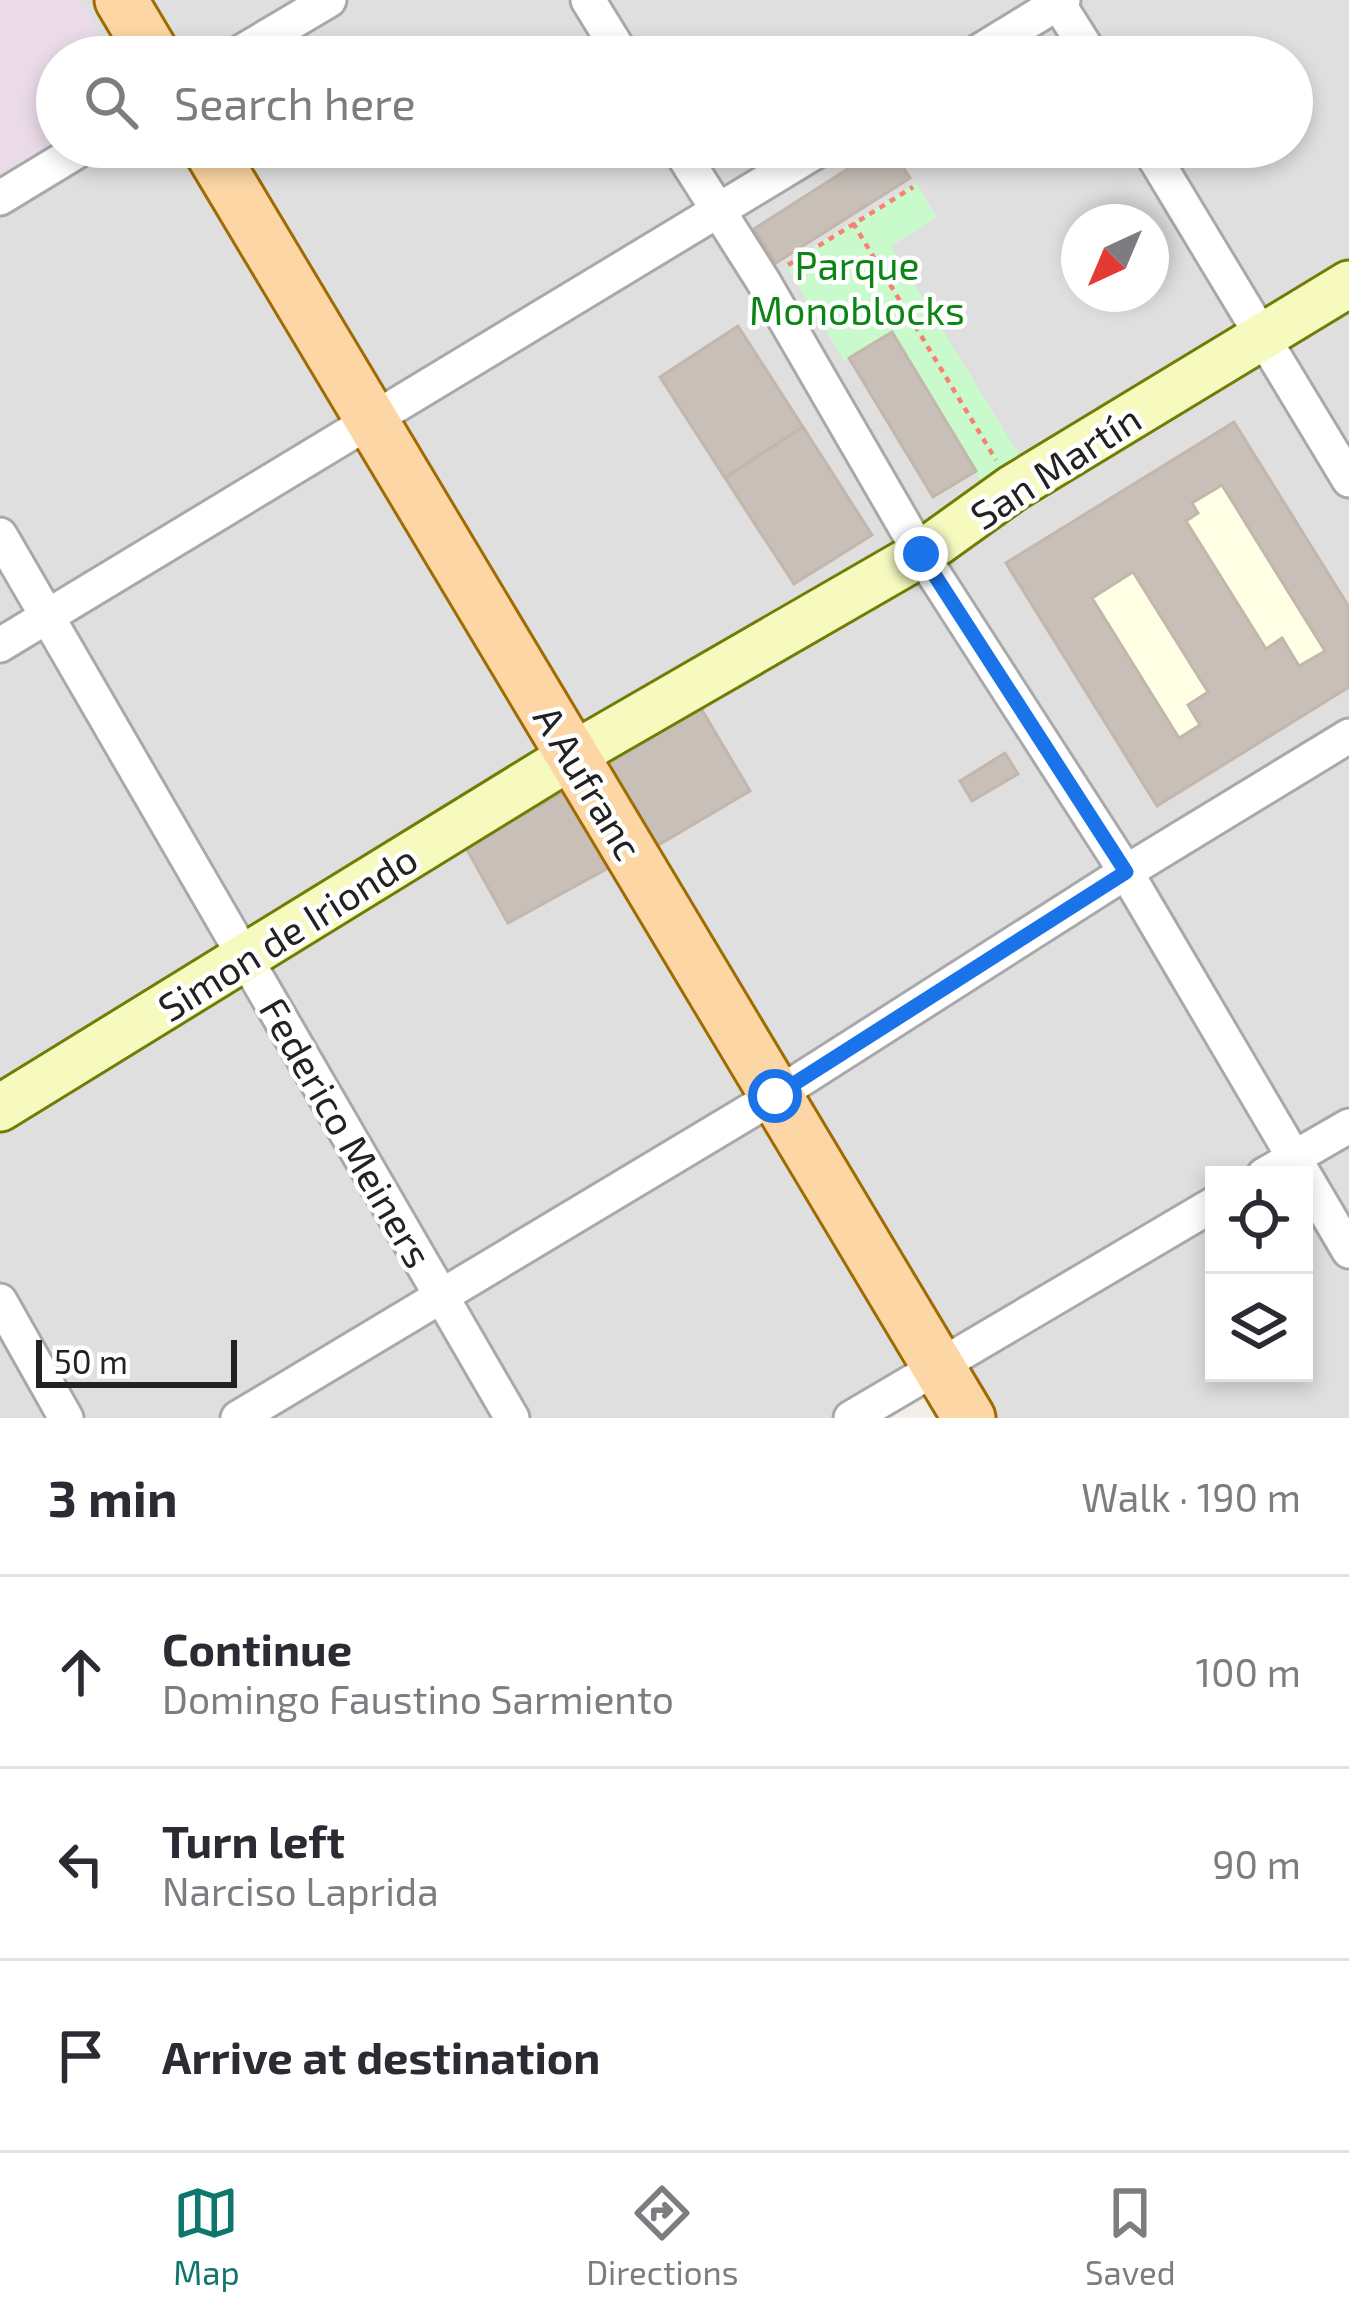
<!DOCTYPE html>
<meta charset="utf-8">
<style>
body{margin:0;font-family:"Exo 2",sans-serif;background:#f7f7f7;color:#2b2b33}
.controls{position:absolute;right:36px;bottom:36px;display:grid;overflow:hidden;border-radius:0px;box-shadow:0 6px 18px #0003}
.controls button{width:108px;height:108px;display:grid;place-items:center;padding:0;border:0;border-bottom:3px solid #e1e1e2;background:#fff;color:#2b2b33;font:60px sans-serif}
.compass{position:absolute;left:1061px;top:204px;width:108px;height:108px;border-radius:50%;background:#fff;box-shadow:0 6px 18px #0003;rotate:224deg}
.scale{position:absolute;left:36px;bottom:30px;width:201px;box-sizing:border-box;padding-left:12px;border:6px solid #222;border-top:0;font-size:33px;line-height:42px;white-space:nowrap;color:#222;-webkit-text-stroke:9px #fff;paint-order:stroke}
.stop{position:absolute;width:36px;height:36px;margin:-27px;border:9px solid #1a73e8;border-radius:50%;background:#fff}
.stop.end{background:#1a73e8;border-color:#fff;box-shadow:0 3px 12px #0008}
.list{margin:0;padding:0;list-style:none}
h2{display:flex;justify-content:space-between;align-items:center;height:156px;margin:0;padding:0 48px;font-size:51px}
h2 small{font-size:39px;font-weight:400;color:#7c7c81}
.list li{display:grid;grid-template-columns:78px 1fr auto;gap:36px;align-items:center;box-sizing:border-box;height:192px;padding:0 48px;border-top:3px solid #e1e1e2}
.list b{display:block;font-size:45px;white-space:nowrap}
.list p{margin:0;font-size:39px;white-space:nowrap;color:#7c7c81}
.list em{font-size:39px;font-style:normal;color:#7c7c81}
.icon{flex:none;width:66px;height:66px;fill:none;stroke:currentColor;stroke-width:2;stroke-linecap:round;stroke-linejoin:round}
.map{position:relative;flex:none;width:1349px;height:1418px;overflow:hidden}
.search{position:absolute;background:#fff;box-shadow:0 6px 18px #0003;left:36px;right:36px;top:36px;height:132px;display:flex;align-items:center;gap:30px;box-sizing:border-box;padding:0 42px;border-radius:66px;color:#7c7c81;font-size:45px}
.sheet{height:732px;background:#fff}
nav{display:flex;justify-content:space-around;align-items:center;box-sizing:border-box;height:168px;border-top:3px solid #e1e1e2;background:#fff;font-size:33px;color:#7c7c81}
nav a{display:grid;justify-items:center;gap:6px}
nav .on{color:#0f766e}
.map>svg:first-child{display:block}
.residential{fill:#e0dfdf;fill-rule:evenodd}
.industrial{fill:#ebdbe8}
.education{fill:#ffffe5}
.park{fill:#c8facc}
.building{fill:#c7bfb8;stroke:#c4b6ab;stroke-width:3;fill-rule:evenodd}
.lines{fill:none;stroke-linecap:round;stroke-linejoin:round}
.street-casing{stroke:#a9a9a9;stroke-width:39}
.secondary-casing{stroke:#707d05;stroke-width:51}
.primary-casing{stroke:#a06b00;stroke-width:57}
.path{stroke:#fa8072;stroke-width:4.5;stroke-dasharray:6 6;stroke-linecap:butt}
.street{stroke:#fff;stroke-width:33}
.secondary{stroke:#f7fabf;stroke-width:45}
.primary{stroke:#fcd6a4;stroke-width:51}
.route{stroke:#1a73e8;stroke-width:15}
.labels{text-anchor:middle;dominant-baseline:central;stroke-width:9;stroke-linejoin:round;paint-order:stroke}
.park-label{font-size:39px;fill:#0c8416;stroke:#fff}
.street-label{font-size:39px;fill:#222;stroke:#fff}
</style>
<div class="map">
<svg width="1349" height="1418" viewBox="0 0 1349 1418">
<rect width="100%" height="100%" fill="#f2efe9"/>
<path class="residential" d="M0,0H1349V1418H969L938,1366L851,1418H0ZM57,57H1292V147H57ZM1079,222H1151V294H1079ZM1214,1175H1304V1373H1214Z"/>
<path class="industrial" d="M0,0H80L114,57H57V145L0,179Z"/>
<path class="education" d="M1234,422L1349,687L1157,806L1006,563Z"/>
<path class="park" d="M916,183L937,217L891,246L1020,456L981,481L892,333L844,361L785,264Z"/>
<g class="building">
<path d="M882,147H890L910,178L776,263L754,229Z"/>
<path d="M738,326L803,427L725,478L660,377Z"/>
<path d="M892,332L976,471L933,497L849,358Z"/>
<path d="M1234,422L1349,607V687L1157,806L1006,563ZM1222,485L1325,651L1299,666L1282,638L1266,649L1186,521L1198,513L1192,503ZM1133,572L1208,692L1188,705L1200,725L1179,738L1092,598Z"/>
<path d="M803,427L872,535L794,584L725,478Z"/>
<path d="M699,705L750,791L655,847L604,762Z"/>
<path d="M1005,753L1018,774L972,801L960,781Z"/>
<path d="M570,789L612,866L508,923L465,846Z"/>
</g>
<g class="lines">
<g class="street-casing">
<g id="street">
<path d="M588,0L623,57"/>
<path d="M1056,0L1092,57"/>
<path d="M233,57L329,0"/>
<path d="M970,57L1063,0"/>
<path d="M678,147L763,281L921,554L1126,872L1349,1251"/>
<path d="M1148,147L1349,480"/>
<path d="M0,198L84,147"/>
<path d="M0,535L512,1418"/>
<path d="M0,645L823,147"/>
<path d="M1264,1175L1349,1126"/>
<path d="M0,1301L66,1418"/>
<path d="M238,1418L775,1096L1126,872L1349,736"/>
<path d="M851,1418L1214,1204"/>
</g>
</g>
<g class="secondary-casing">
<path id="secondary" d="M0,1108L573,755L921,554L1013,488L1349,284"/>
</g>
<g class="primary-casing">
<g id="primary">
<path d="M121,0L155,57"/>
<path d="M208,147L969,1418"/>
</g>
</g>
<g class="path">
<path d="M853,223L996,460"/>
<path d="M788,265L913,187"/>
</g>
<use href="#street" class="street"/>
<use href="#secondary" class="secondary"/>
<use href="#primary" class="primary"/>
</g>
<g class="lines">
<path class="route" d="M775,1096L1126,872L921,554"/>
</g>
<g class="labels">
<g class="park-label">
<text x="857" y="264">Parque<tspan x="857" dy="45">Monoblocks</tspan></text>
</g>
<g class="street-label">
<text transform="translate(1055 466) rotate(-33)">San Martín</text>
<text transform="translate(589 782) rotate(59)">A Aufranc</text>
<text transform="translate(287 932) rotate(-32)">Simon de Iriondo</text>
<text transform="translate(347 1132) rotate(60)">Federico Meiners</text>
</g>
</g>
</svg>
<div class="controls">
<button><svg class="icon" aria-label="locate" viewBox="0 0 24 24"><circle cx="12" cy="12" r="6"/><path d="M12 2v4M12 18v4M2 12h4M18 12h4"/></svg></button>
<button><svg class="icon" aria-label="layers" viewBox="0 0 24 24"><path d="M12 4l9 5-9 5-9-5zM3 14l9 5 9-5"/></svg></button>
</div>
<svg class="compass" viewBox="-18 -18 36 36"><path d="M0-13l5 13h-10z" fill="#e53935"/><path d="M0 13l5-13h-10z" fill="#7c7c81"/></svg>
<div class="scale">50 m</div>
<div class="stop" style="left:775px;top:1096px"></div>
<div class="stop end" style="left:921px;top:554px"></div>
<div class="search"><svg class="icon" aria-label="search" viewBox="0 0 24 24"><circle cx="10" cy="10" r="6"/><path d="M15 15l6 6"/></svg>Search here</div>
</div>
<section class="sheet">
<h2>3 min<small>Walk · 190 m</small></h2>
<ul class="list">
<li><svg class="icon" aria-label="ahead" viewBox="0 0 24 24"><path d="M12 20V5M6 11l6-6 6 6"/></svg><div><b>Continue</b><p>Domingo Faustino Sarmiento</p></div><em>100 m</em></li>
<li><svg class="icon" aria-label="left" viewBox="0 0 24 24"><path d="M17 20v-9H6M10 6l-5 5 5 5"/></svg><div><b>Turn left</b><p>Narciso Laprida</p></div><em>90 m</em></li>
<li><svg class="icon" aria-label="arrive" viewBox="0 0 24 24"><path d="M6 21V4h12l-3 4 3 4H6"/></svg><div><b>Arrive at destination</b></div></li>
</ul>
</section>
<nav>
<a class="on"><svg class="icon" aria-label="map" viewBox="0 0 24 24"><path d="M3 6l6-2 6 2 6-2v14l-6 2-6-2-6 2zM9 4v14M15 6v14"/></svg>Map</a>
<a><svg class="icon" aria-label="directions" viewBox="0 0 24 24"><path d="M12 3l9 9-9 9-9-9zM9 14v-3h6M13 9l2 2-2 2"/></svg>Directions</a>
<a><svg class="icon" aria-label="saved" viewBox="0 0 24 24"><path d="M7 4h10v16l-5-4-5 4z"/></svg>Saved</a>
</nav>
